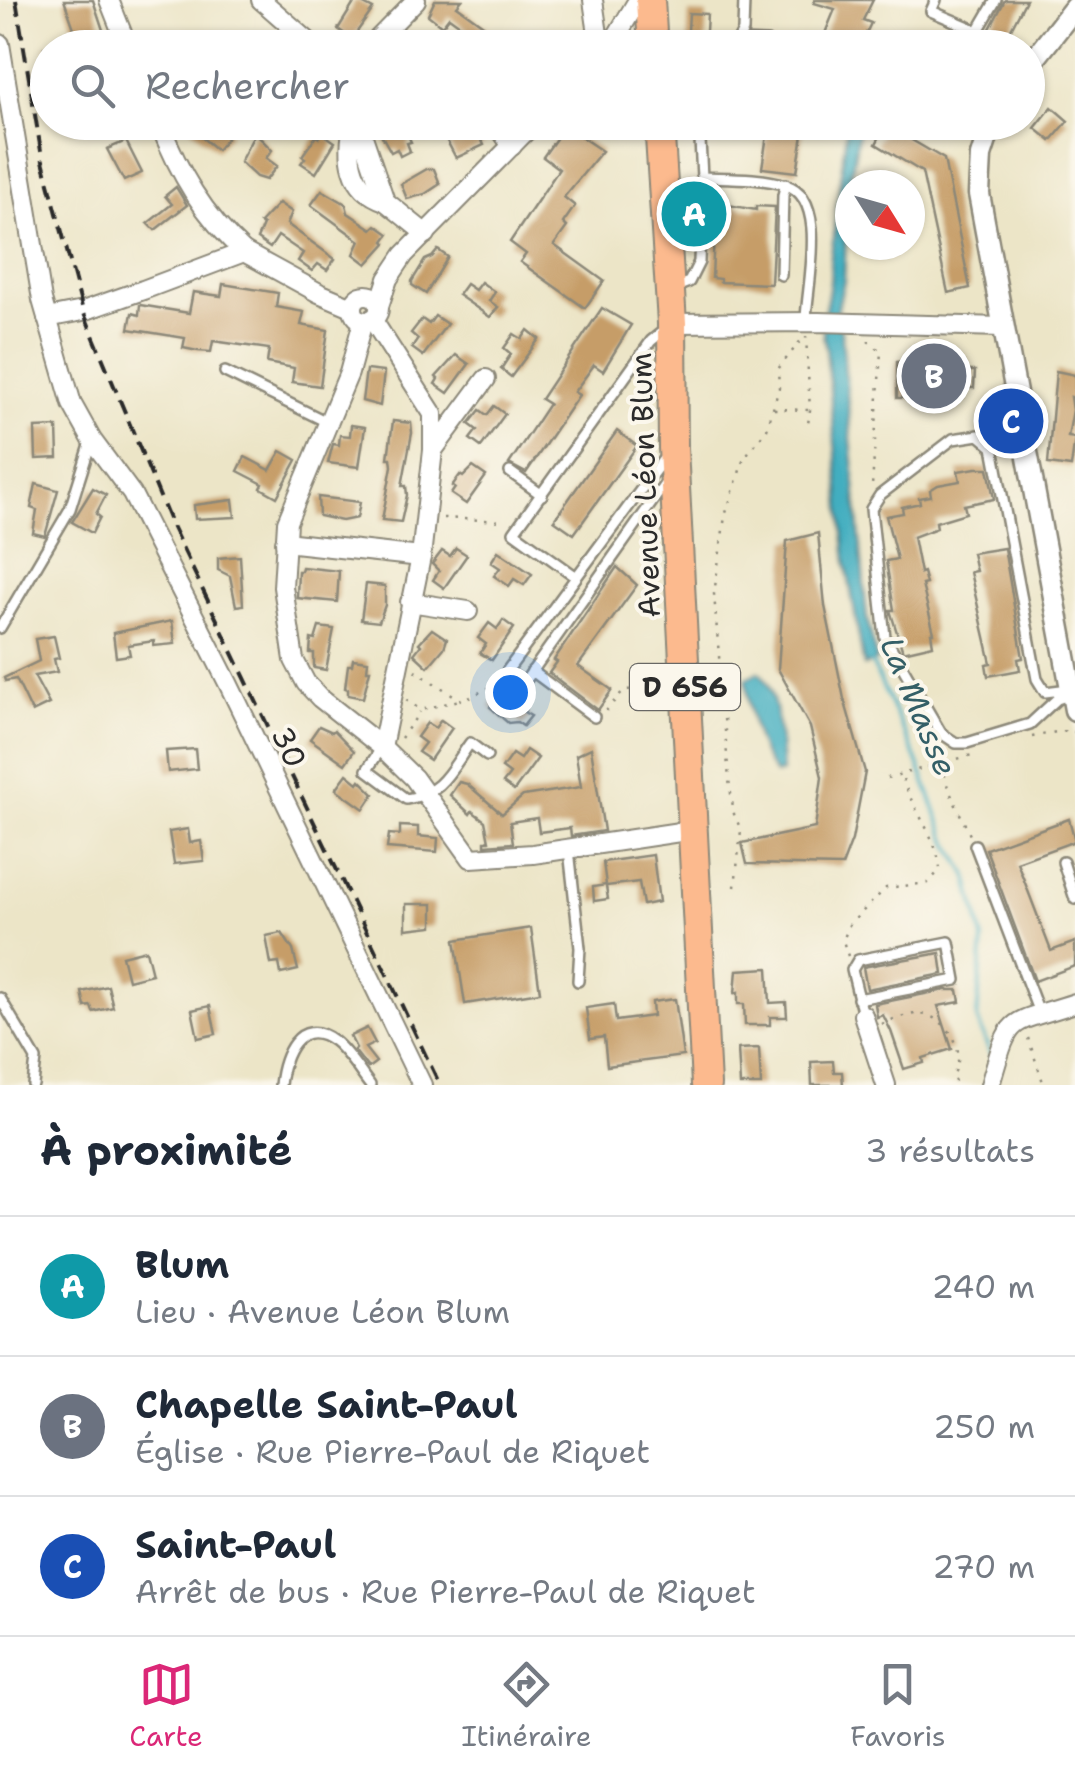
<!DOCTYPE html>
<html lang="fr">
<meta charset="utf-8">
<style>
body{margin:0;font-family:"Shantell Sans",sans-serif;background:#f6f6f7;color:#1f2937}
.compass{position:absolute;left:835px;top:170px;width:90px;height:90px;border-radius:50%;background:#fff;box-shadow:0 2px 8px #0004;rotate:127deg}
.you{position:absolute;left:510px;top:692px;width:35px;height:35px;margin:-25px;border:8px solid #fff;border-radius:50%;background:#1a73e8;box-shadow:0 0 0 15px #1a73e833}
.badge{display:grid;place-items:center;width:65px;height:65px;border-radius:50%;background:#db2777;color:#fff;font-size:32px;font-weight:700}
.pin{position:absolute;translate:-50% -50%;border:5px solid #fff;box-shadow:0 2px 10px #0006}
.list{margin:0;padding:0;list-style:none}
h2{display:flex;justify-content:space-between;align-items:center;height:130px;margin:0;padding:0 40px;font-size:42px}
h2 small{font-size:32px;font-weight:400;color:#747a83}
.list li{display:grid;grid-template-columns:65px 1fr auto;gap:30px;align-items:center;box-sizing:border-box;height:140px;padding:0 40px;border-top:2px solid #e0e1e3}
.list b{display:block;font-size:38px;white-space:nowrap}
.list p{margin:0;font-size:32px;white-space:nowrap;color:#747a83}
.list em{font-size:32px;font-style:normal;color:#747a83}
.icon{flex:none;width:55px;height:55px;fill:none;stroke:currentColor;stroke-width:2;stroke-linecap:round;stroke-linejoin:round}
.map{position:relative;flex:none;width:1075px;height:1085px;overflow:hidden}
.search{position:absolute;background:#fff;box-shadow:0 2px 8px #0004;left:30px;right:30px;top:30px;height:110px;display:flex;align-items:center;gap:25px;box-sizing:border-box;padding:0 35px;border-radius:55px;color:#747a83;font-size:38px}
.sheet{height:550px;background:#fff}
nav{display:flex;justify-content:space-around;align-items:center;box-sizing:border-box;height:140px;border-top:2px solid #e0e1e3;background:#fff;font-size:28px;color:#747a83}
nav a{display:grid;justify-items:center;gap:5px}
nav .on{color:#db2777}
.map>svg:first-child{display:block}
.water{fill:#42aec0;stroke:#366c76;stroke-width:2.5}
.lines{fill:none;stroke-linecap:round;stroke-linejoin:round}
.stream{stroke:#42aec0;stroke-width:4}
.building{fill:#c69d68}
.service-casing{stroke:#8c8879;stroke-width:14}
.minor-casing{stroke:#8c8879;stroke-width:22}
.tertiary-casing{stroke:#8c8879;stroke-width:25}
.primary-casing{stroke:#8c8879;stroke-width:32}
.path{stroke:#8c8879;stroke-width:2.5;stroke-dasharray:2.5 8;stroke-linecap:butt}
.service{stroke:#fff;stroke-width:9}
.minor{stroke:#fff;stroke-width:18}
.tertiary{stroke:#fff;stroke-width:20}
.primary{stroke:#fcba8e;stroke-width:28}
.rail{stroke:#2b2b2b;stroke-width:4;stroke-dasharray:15 8;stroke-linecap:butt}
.labels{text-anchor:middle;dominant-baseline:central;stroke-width:8;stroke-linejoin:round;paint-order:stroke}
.shield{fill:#fbf7ec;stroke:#696865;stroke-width:2.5}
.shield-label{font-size:28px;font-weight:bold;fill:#2b2b2b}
.street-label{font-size:30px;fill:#2b2b2b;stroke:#fbf7ec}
.water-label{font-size:32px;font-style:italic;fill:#345f67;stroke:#fbf7ec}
</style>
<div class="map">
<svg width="1075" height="1085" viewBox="0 0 1075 1085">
<rect width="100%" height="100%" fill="#fbf7ec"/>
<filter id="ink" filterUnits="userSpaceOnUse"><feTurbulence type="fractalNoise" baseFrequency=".01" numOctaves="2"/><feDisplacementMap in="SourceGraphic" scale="20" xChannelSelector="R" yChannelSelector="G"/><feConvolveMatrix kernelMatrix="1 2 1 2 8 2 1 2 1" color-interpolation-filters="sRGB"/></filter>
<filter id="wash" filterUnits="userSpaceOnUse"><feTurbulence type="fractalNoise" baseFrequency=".0048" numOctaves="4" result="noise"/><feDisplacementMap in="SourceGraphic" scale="40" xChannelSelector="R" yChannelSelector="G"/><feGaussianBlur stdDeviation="2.25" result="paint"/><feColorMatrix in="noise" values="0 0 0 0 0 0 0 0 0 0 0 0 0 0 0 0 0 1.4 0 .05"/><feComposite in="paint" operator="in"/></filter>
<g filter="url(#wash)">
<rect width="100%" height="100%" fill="#ece5c7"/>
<g class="water">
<path d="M847,123H860L848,194L844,281L837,312L842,336L867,618L877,660L864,666L846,562L826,347C816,318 834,293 830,264Z"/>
<path d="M758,672C777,683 781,748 782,772L775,774C755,747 749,712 746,679Z"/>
</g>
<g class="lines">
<path class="stream" d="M870,659L916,758L946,838L967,875L983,939L977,1019L992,1058"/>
</g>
<g id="blocks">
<g class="building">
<path d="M64,0H93L109,48H43L76,34Z"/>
<path d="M356,0L373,9L352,39L338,29Z"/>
<path d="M435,0H462L457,6L515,48H475L469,44L474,35L449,17L442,26L428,15Z"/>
<path d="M815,0H873L863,20L871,23L859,48H819L835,9L814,3Z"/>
<path d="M1005,0H1026L1001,48H980Z"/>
<path d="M689,13L707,14L705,48H687Z"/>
<path d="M1052,107L1068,121L1051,141L1035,128Z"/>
<path d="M183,122H218L231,133L217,150Z"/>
<path d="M382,122H402L411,142L407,143L410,151L400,156L397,149L391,152L381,134L385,132Z"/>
<path d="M437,122H473L484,145L456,158Z"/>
<path d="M769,122H805L797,172L762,168Z"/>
<path d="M886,125L944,159L970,288L948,293L922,172L876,144Z"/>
<path d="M565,126L602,151L564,197L575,206L563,223L567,227L554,245L604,281L585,308L520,262L526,254L510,242L559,169L543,157Z"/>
<path d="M255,133L272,150L266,158L277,166L266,180L256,177L240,162Z"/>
<path d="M322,133L335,142L316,173L301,163L305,158L302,156L316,136L319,138Z"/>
<path d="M126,141L142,173L124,181L107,149Z"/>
<path d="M427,169H434L440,184L425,194L407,199L401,184Z"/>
<path d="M176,187L187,205L155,230L148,223L172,204L165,196Z"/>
<path d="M322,190L346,204L348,213L372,229L376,225L389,234L384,241L386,243L367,264L354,254L360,241L311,205Z"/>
<path d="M279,203L292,212L287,224L335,259L327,270L318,264L312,271L298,261L303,253L278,236L270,248L257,239L263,225L260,223Z"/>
<path d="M723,204L756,210V206L775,207L771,284L720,282V279L712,278L714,234L721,235Z"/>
<path d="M438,250L448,257L426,294L412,285V281L425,260L432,257Z"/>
<path d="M481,282L495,292L489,301L498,307L490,317L458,295L466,284L475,290Z"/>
<path d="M223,284L278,293L276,307L304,312L301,325L328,330L320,386L292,382L294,368L267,363L269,349L213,341L211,352L198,351L183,348L185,338L129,329L132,313L139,315L140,305L189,313L193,292L221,296Z"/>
<path d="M602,308L631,325L603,371L594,365L574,392L579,395L526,473L509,464L549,404L541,399Z"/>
<path d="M435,316L447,324L423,356L412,348L418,339L411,333L422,319L429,324Z"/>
<path d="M528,330L539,339L511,377L501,369L511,354L504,348L514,334L522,339Z"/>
<path d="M456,355L469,364L448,393L435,384L438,379L436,377Z"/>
<path d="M905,360L964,362V371H975L974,388H964V397L897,398V362Z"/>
<path d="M366,370L384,372L380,406L362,401Z"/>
<path d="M1056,371L1075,375V398L1071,397L1073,410L1068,437L1075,438L1071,467L1048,464Z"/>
<path d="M494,406L505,414L481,447L470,439L477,430L469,424L480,410L487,415Z"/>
<path d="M393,421L411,423L412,433L402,486H406L407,495L401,522L382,520L392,466L391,458H388Z"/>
<path d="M351,425L365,427L359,467L328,463L333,444L339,445L340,435L350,436Z"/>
<path d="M57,427L58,458L36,459L35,428Z"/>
<path d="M617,431L637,446L574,534L554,520Z"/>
<path d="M281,451L297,460L277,497L261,488L263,484L238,471L245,457L270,470Z"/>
<path d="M473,467L486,476L466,504L451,494L455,488L452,486L460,475L463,477Z"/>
<path d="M976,468H988L994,499L964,505L966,513L936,522L937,528L913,537L920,573L923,572L926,584L922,585L934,633H931L933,645L903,652L890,610H894L886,561L897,559L886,516L903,513L902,507L920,503L919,498L931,496L930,490L938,485L960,481L958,471Z"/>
<path d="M36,484L58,490L45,536L33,533L37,510L31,508Z"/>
<path d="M93,488L106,495L96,514L100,517L92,533L72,522Z"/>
<path d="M318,497L360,502L357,518L342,521L319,516Z"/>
<path d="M233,500L235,517L195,519L194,505Z"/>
<path d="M818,533L825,606L844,699L865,772L852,840L842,866L747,864L742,843L815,828L822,777L810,727L778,669L787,541Z"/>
<path d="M456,548L467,555L444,588L433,580L439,571L432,564L442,551L450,556Z"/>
<path d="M1004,548L1023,658L1018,659L1020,670L988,676L986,664L991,663L970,572L976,571L972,553Z"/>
<path d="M498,551L532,574L524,585L514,579L509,586L494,576L500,568L491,562Z"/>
<path d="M240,556L243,605L236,606L230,576L218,570V558Z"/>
<path d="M302,567L339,571L337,602L297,598L298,571H301Z"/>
<path d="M617,567L637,585L578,666L612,690L598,710L549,673L557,662L554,660Z"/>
<path d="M366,584L385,586V605L379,622L361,620Z"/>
<path d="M503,620L514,628L492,660L480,653L486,644L478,638L489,623L497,629Z"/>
<path d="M172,621L175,644L154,646V641L128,645L130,655L116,657L113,633Z"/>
<path d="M319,627L334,629L326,670L314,668V653H310L311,639L315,640Z"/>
<path d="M432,629L447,639L444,648L428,667L414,654L421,645L419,643Z"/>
<path d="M54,636L59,658L54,659L57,672L34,676L49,704L32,712L16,679L5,681L4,678L39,661L35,639Z"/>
<path d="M353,659L368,661L367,670H370L363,698L348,695V689L345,688L348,665H352Z"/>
<path d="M498,690L526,709L524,712L531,716L523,726L517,722L508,723L490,707Z"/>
<path d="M441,720L452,728L430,760L418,752L425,743L417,737L427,723L435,728Z"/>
<path d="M319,726L332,732L334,730L354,751L345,764L310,739Z"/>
<path d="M591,748L604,831L571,836L570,828L539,832L537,818L510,822L513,843L485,845V841H489L485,821L472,811L470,814L450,795L459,782L467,784L502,814L523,796L581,787L576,755Z"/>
<path d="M195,749L197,769L168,772L166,751Z"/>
<path d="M526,750L538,758L514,791L503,783L510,774L502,768L512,754L520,759Z"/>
<path d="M347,774L358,783L360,780L374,794L364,809L336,789Z"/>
<path d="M1069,819L1075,841L1017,862L1051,951L1075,942V966L1035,981L986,849Z"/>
<path d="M400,826L418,827V836L438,838L437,852L387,848L389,834L400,835Z"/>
<path d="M188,829L190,843L201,841L204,861L174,864L169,832Z"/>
<path d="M653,855L659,902L643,905L639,882L606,886L608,899L594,901L593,887L606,885L603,862Z"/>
<path d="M406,904H433V926L406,929Z"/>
<path d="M531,928L540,992L465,1004L455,940Z"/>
<path d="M282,933L293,950L298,970L281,974L279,963L271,964L266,936Z"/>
<path d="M146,950L152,974L128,980L122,956Z"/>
<path d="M940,953L943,974L867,989L863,967Z"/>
<path d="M768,968L770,1003L786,1002L787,1017H770V1025H745L744,1004H738V992L735,993L737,970Z"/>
<path d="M108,986L113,1007L93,1012L91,1006L85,1007L82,992Z"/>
<path d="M945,990H958L960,1002L938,1006L952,1049L923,1058L924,1063L904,1069L891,1031L883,1015L877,1017L875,1004Z"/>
<path d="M675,999L683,1056L607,1066L604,1037L590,1039L586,1008L614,1004L616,1021L653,1016L652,1002Z"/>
<path d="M210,1006L216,1034L198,1038L192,1010Z"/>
<path d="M367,1028L375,1043L365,1048L376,1062L368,1068L354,1050L356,1048L350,1036Z"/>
<path d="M759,1048L761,1085H740L738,1049Z"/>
<path d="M833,1061L834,1072H842L843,1085H812L811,1062Z"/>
</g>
</g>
</g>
<g filter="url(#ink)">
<use href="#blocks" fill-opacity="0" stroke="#8c8879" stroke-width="2.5"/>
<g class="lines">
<g class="service-casing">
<g id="service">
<path d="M936,0L931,11L978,31"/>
<path d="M739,41L767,42"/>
<path d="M734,48L743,31L744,0"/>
<path d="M968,48L996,0"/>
<path d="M699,122L702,177C728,178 761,177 786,185C830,198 806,289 806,321"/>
<path d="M781,275L783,195L786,184"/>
<path d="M676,287L689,282L699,262L702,177"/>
<path d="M225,372L327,422"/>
<path d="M510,472L542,495"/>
<path d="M667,481L524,683L507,671L668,453"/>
<path d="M575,576L514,532L651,341L667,328"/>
<path d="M0,628L70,509L91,442"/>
<path d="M532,671L594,717"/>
<path d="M1061,690L1045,692L1037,679L993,447L979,435L953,439L880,495L871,509L885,637L941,733L956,743H967L1030,724L1057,699L1066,696"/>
<path d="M382,747L367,770L406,799C442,794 450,771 470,743L487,756"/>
<path d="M975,845L1039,1013"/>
<path d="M569,850L580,948L578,981"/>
<path d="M1063,862L1075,899"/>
<path d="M0,998L36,1059L33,1085"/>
<path d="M858,999L956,980L949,942L858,960L852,970L863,1015"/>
<path d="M280,1085C283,1058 298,1014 334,1041C348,1052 359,1071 370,1085"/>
</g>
</g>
<g class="minor-casing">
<g id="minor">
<path d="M109,0L128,48"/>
<path d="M261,0L316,48"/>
<path d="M593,0L600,48"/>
<path d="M0,44L42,300L72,404L92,440L132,494L228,683L422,1085"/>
<path d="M369,48L416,0"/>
<path d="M606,48L616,37L638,0"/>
<path d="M159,122C179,173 203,215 244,252"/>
<path d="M354,122C346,155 349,189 385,201"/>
<path d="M358,122L385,201L426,234"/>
<path d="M495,122L512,146"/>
<circle cx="366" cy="308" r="13"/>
<path d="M379,306L388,279L404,255L535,122"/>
<path d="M47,318L83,311L143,290L244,252L319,293L352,307"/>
<path d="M372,319L433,414V450L421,557L382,747"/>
<path d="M363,321L349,373L287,522L283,587L294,660L306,683L320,698L382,747L414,778L471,858L533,854L693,830"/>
<path d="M672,323L818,322L1002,327"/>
<path d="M434,449L486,379"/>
<path d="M285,542L421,557"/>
<path d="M410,602L468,611"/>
<path d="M863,1015L886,1085"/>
<path d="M990,1085C1011,1012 1006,1026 1075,1003"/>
</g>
</g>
<g class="tertiary-casing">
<g id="tertiary">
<path d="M1028,67L1075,7"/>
<path d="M992,122L981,156L979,194L1075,710"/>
</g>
</g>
<g class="primary-casing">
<g id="primary">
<path d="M650,0L653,48"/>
<path d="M659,122L672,323L673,448L706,1085"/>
</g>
</g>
<g class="path">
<path d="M806,336L810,410L808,424"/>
<path d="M868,341L881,351L872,486"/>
<path d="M774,409L810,410"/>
<path d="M443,518L505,521"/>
<path d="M415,671L463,701L503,680"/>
<path d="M406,700L421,710L459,700"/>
<path d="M606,711L624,690L664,688"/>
<path d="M1032,737L1061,731L1075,732"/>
<path d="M401,738L420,712"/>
<path d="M942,764L948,788L970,835"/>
<path d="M887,778L972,755"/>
<path d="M735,887L741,830L734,814L729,780L714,594L725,516L744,458L767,429L779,388L778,369L802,339"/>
<path d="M848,956L843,941L849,925L886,888L928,883L940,870C938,836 910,808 902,775"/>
<path d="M882,1024C892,1019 910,1013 921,1014C949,1018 968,1051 953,1075L956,1085"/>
<path d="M1028,1038L1044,1085"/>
</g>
<use href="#service" class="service"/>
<use href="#minor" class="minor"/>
<use href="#tertiary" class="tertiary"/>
<use href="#primary" class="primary"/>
<path class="rail" d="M16,0L42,157L83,311L172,526L440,1085"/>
</g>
</g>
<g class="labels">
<rect class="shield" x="630" y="664" width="110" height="46" rx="8"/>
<g class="shield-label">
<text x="685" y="687">D 656</text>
</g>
<g class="street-label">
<text transform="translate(645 485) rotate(-92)">Avenue Léon Blum</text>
<text transform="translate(289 747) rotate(65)">30</text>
</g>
<g class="water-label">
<text transform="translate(919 706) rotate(67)">La Masse</text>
</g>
</g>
</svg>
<svg class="compass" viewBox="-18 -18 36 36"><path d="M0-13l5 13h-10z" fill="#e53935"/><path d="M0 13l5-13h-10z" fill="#747a83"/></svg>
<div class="you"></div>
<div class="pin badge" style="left:694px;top:214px;background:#0f9aa8">A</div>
<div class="pin badge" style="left:934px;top:376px;background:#6b7280">B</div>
<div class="pin badge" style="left:1011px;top:421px;background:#1a4fb4">C</div>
<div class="search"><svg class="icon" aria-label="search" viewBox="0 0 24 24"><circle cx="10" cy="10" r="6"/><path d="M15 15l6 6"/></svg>Rechercher</div>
</div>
<section class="sheet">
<h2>À proximité<small>3 résultats</small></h2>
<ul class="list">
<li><span class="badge" style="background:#0f9aa8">A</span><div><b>Blum</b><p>Lieu · Avenue Léon Blum</p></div><em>240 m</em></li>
<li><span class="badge" style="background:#6b7280">B</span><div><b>Chapelle Saint-Paul</b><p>Église · Rue Pierre-Paul de Riquet</p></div><em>250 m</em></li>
<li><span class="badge" style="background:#1a4fb4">C</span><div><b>Saint-Paul</b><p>Arrêt de bus · Rue Pierre-Paul de Riquet</p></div><em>270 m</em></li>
</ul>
</section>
<nav>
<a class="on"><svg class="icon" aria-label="map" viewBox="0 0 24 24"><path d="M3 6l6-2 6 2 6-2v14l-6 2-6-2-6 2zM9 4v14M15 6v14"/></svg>Carte</a>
<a><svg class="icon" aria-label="directions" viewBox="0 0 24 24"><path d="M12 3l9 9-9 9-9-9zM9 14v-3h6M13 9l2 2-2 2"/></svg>Itinéraire</a>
<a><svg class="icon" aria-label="saved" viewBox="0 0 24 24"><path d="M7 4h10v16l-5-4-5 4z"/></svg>Favoris</a>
</nav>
